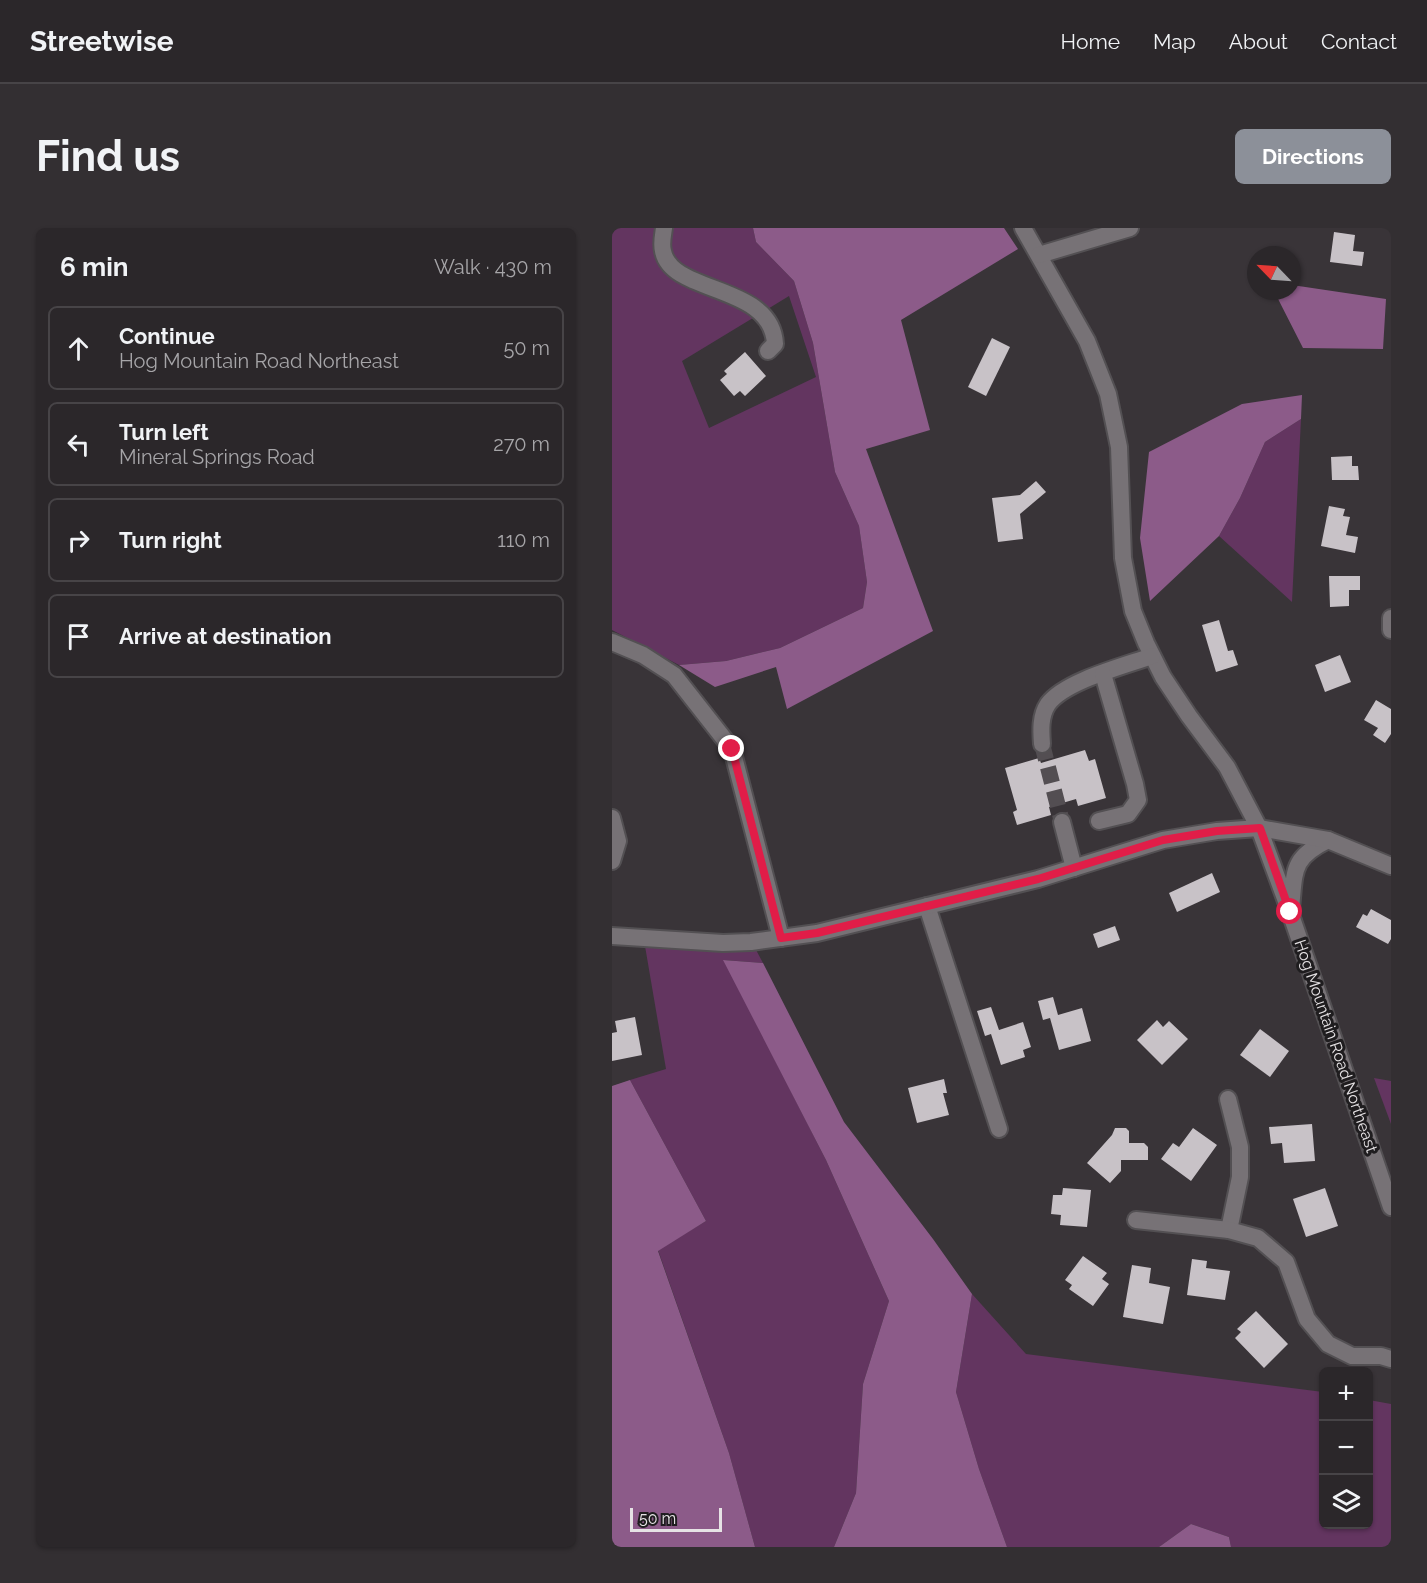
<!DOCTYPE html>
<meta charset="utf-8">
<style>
body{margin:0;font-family:Raleway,sans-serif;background:#332f32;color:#f1f3f6}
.controls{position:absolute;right:18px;bottom:18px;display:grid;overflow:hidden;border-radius:9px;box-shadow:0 2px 4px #0004}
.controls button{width:54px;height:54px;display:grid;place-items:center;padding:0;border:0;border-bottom:2px solid #474447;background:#2b272a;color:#f1f3f6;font:30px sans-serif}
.compass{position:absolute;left:635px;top:18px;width:54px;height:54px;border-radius:50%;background:#2b272a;box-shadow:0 2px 4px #0004;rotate:295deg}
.scale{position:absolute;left:18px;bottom:15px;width:92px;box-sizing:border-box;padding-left:6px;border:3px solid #e6e3e5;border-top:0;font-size:16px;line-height:21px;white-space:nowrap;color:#e6e3e5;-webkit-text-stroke:4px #1f1d1f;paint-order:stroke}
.stop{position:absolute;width:18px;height:18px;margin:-14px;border:4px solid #e11d48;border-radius:50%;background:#fff}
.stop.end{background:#e11d48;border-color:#fff;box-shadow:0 2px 6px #0008}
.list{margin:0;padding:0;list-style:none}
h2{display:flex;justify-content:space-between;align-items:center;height:78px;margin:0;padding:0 24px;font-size:26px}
h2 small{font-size:20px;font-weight:400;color:#a6a5a8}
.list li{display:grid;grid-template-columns:39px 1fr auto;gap:18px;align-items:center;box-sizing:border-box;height:84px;margin:0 12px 12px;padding:0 12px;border:2px solid #474447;border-radius:9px}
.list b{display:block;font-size:22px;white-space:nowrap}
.list p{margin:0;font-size:20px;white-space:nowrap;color:#a6a5a8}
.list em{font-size:20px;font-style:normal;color:#a6a5a8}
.icon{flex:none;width:33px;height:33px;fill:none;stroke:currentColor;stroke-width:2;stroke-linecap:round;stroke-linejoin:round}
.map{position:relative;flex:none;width:779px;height:1319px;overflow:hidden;border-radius:9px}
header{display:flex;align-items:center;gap:36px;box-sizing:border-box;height:84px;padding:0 30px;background:#2b272a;border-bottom:2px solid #474447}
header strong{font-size:28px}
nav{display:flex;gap:33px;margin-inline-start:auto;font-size:21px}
.intro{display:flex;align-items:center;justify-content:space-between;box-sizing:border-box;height:144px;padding:0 36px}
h1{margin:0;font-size:42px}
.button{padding:15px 27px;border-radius:9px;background:#8c9099;color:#fff;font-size:21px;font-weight:700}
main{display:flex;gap:36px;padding:0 36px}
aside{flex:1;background:#2b272a;border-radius:9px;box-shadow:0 2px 4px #0004}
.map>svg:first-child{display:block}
.green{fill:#633560;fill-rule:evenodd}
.forest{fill:#8c5b89}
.building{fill:#c8c2c7}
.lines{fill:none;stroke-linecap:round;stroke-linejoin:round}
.minor-tunnel{stroke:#534e52;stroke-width:16;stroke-dasharray:16 8;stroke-linecap:butt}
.minor-casing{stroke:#535053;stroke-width:20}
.minor{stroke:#777276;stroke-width:16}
.route{stroke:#e11d48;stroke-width:8}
.labels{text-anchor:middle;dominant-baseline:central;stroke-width:6;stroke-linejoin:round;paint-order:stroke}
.street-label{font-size:16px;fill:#e6e3e5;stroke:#1f1d1f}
</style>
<header>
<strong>Streetwise</strong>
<nav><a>Home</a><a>Map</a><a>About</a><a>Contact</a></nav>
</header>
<div class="intro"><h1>Find us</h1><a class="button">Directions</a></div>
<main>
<aside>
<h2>6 min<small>Walk · 430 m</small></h2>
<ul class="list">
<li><svg class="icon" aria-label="ahead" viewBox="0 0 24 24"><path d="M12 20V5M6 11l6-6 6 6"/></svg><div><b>Continue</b><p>Hog Mountain Road Northeast</p></div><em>50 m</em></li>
<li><svg class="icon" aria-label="left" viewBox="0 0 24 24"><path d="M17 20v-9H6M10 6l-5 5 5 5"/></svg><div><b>Turn left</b><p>Mineral Springs Road</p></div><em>270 m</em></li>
<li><svg class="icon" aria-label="right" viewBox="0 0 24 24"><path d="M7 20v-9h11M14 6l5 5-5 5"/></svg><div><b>Turn right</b></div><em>110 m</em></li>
<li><svg class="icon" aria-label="arrive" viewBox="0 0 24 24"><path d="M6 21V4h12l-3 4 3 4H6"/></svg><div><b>Arrive at destination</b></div></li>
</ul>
</aside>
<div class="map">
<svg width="779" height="1319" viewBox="0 0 779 1319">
<rect width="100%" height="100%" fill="#393438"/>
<g class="green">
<path d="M0,0H141L144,14L182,53L201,115L223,244L247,298L255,354L251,380L168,420L114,433L67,437L0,402ZM177,68L204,149L97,200L70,133Z"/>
<path d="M689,191L680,374L607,308L628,270L653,214Z"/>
<path d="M33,718L143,720L151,735L112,732L214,932L277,1073L251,1156L244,1265L222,1319H143L117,1225L46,1022L94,993L18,852L54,841Z"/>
<path d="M762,850L779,853V896Z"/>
<path d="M360,1066L414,1126L711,1164L712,1296H756L757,1172L779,1176V1319H619L617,1309L579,1296L547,1319H395L367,1241L344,1164Z"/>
</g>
<g class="forest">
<path d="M141,0H392L406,21L289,92L318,202L254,221L321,403L175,481L164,439L103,459L67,437L114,433L168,420L251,380L255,354L247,298L223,244L201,115L182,53L144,14Z"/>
<path d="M680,57L774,71L771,121L691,120L662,63H680Z"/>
<path d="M690,167L689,191L653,214L628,270L607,308L538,373L528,310L537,224L630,176Z"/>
<path d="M111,732L151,735L232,894L321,1011L360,1066L344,1164L367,1241L395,1319H222L244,1265L251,1156L277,1073L214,932Z"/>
<path d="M18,852L94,993L46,1023L117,1225L143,1319H0V858Z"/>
<path d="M579,1296L617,1309L619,1319H547Z"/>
</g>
<g class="building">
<path d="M722,4L743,7L741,23L752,24L750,38L718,34Z"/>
<path d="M380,110L398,119L374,168L356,159Z"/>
<path d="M133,124L154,148L133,168L128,163L122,168L108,152L115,146L112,143Z"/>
<path d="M740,228V238H746L747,252H720L719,229Z"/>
<path d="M424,253L434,264L408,286L411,311L386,314L380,270L408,267Z"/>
<path d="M717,278L733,281L731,288L738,289L734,307L746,309L743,325L709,318Z"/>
<path d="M717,348H748V362H737V378L718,379Z"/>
<path d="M607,392L616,423L621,422L626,437L604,444L590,397Z"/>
<path d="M728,427L739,454L713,464L703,437Z"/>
<path d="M764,472L779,481V506L773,515L761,507L766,500L752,492Z"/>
<path d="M473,522L477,533L483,531L494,570L466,578L464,571L437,579L439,587L405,597L401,584L405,582L393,540L427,530L429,535Z"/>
<path d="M600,645L608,664L565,684L557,665Z"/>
<path d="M759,681L779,692V711L776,716L744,699L751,686L755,688Z"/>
<path d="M503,698L508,712L486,720L481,706Z"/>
<path d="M441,769L446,787L470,780L479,813L447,822L438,790L431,792L426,773Z"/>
<path d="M379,779L387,802L411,794L419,819L411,822L413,829L389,837L379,806L373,808L365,783Z"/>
<path d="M23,789L30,827L0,833V805L5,804L3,793Z"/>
<path d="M545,792L551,799L557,793L576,811L550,837L525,812Z"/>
<path d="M648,801L677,823L658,849L628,827Z"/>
<path d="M332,851L335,865H331L337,887L305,895L296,860Z"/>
<path d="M700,896L703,933L672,935L670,915L659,916L657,899Z"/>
<path d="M503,900H514L517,903V915H532L536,919V932H509V943L498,955L475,935L500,907Z"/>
<path d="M581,900L605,917L579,953L549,931L561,915L567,919Z"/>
<path d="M451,960L479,962L475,999L448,997L449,987L439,986L441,967H450Z"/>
<path d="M713,960L726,998L694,1009L681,971Z"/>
<path d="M471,1028L495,1045L490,1051L497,1056L481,1078L457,1061L460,1057L453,1052Z"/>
<path d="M580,1031L595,1033L594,1040L618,1043L613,1072L575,1067Z"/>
<path d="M520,1037L539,1040L537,1055L558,1059L551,1096L511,1089Z"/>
<path d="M644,1083L676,1116L652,1140L623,1110L629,1104L625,1101Z"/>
</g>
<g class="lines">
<path class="minor-tunnel" d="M430,516L450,594"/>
<g class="minor-casing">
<g id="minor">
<path d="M52,0C51,7 49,16 51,23C59,67 160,55 163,116L156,123"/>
<path d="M411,0L475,113L496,166L507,219L511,330L521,383L534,415L551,449L577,488L615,539L647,600L678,684L779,979"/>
<path d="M427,27L518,0"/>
<path d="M779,390V402"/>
<path d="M0,414L31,427L62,447L120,521L169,710"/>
<path d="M430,516C429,503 428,488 436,476C453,453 512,438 540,428"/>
<path d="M0,590L6,613L0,633"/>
<path d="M487,593L516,586L526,572L523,556L491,446"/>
<path d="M450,594L462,640"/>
<path d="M315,678L387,901"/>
<path d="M679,680C683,643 679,630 716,612"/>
<path d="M0,708L111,715L139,714L205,705L426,651L551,612L605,603L647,600L716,612L779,638"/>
<path d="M616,871L628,919V949L617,1002"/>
<path d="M524,992L617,1002L646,1010L674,1034L695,1091L716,1116L740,1128H769L779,1131"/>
</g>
</g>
<use href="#minor" class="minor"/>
</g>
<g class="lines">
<path class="route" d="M120,521L169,710L205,705L426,651L551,612L605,603L648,600L678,684"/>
</g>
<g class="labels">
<g class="street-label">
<text transform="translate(724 818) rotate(71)">Hog Mountain Road Northeast</text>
</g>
</g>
</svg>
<div class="controls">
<button>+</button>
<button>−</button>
<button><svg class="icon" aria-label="layers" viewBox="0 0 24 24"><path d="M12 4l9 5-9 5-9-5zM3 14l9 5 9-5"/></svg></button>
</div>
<svg class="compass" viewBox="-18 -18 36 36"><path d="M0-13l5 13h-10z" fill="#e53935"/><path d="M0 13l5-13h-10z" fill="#a6a5a8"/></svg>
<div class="scale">50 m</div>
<div class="stop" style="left:678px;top:684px"></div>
<div class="stop end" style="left:120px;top:521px"></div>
</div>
</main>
